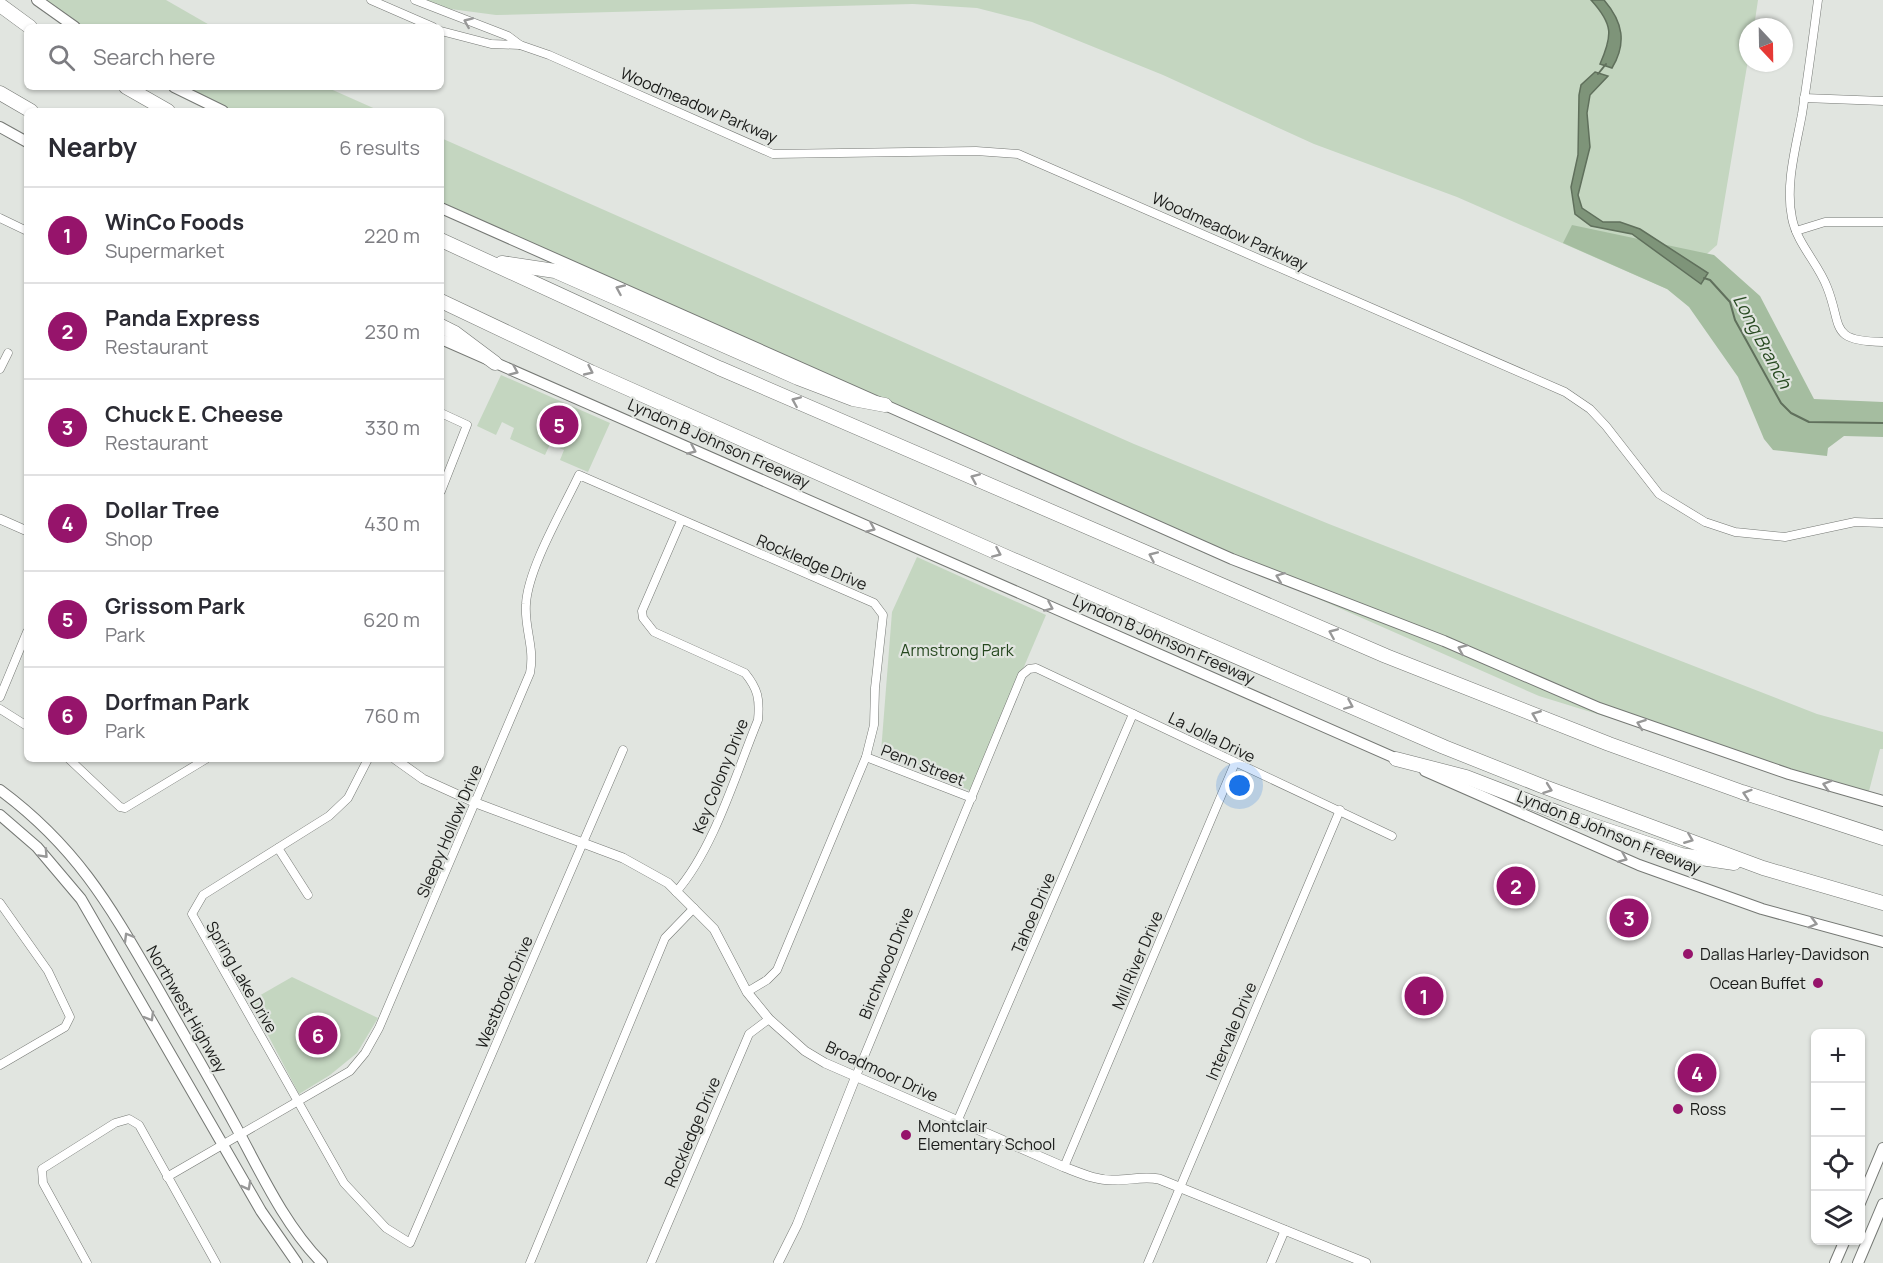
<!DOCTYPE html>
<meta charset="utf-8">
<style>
body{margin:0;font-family:Manrope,sans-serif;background:#f2f2f3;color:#2b2b33}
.controls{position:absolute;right:18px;bottom:18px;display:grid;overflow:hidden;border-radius:9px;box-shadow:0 2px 4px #0004}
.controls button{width:54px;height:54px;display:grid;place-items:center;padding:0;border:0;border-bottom:2px solid #e1e1e2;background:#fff;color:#2b2b33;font:30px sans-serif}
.compass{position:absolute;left:1739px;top:18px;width:54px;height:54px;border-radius:50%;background:#fff;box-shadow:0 2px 4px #0004;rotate:158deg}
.you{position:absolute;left:1240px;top:786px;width:21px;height:21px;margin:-15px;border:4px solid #fff;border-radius:50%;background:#1a73e8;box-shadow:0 0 0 9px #1a73e833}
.badge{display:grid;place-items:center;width:39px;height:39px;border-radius:50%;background:#96146b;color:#fff;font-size:20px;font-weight:700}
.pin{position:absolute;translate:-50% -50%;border:3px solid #fff;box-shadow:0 2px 6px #0006}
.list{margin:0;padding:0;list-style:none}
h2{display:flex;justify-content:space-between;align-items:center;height:78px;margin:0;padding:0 24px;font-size:26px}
h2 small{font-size:20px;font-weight:400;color:#7c7c81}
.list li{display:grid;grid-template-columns:39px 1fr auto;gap:18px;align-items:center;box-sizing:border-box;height:96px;padding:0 24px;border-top:2px solid #e1e1e2}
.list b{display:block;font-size:22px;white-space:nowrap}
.list p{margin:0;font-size:20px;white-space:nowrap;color:#7c7c81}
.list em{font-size:20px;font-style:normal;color:#7c7c81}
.icon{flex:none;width:33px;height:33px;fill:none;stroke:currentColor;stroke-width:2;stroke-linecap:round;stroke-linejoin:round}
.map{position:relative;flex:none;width:1883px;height:1263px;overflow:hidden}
.search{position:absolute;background:#fff;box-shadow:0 2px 4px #0004;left:24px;top:24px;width:420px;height:66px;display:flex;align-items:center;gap:15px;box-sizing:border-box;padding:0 21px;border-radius:9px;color:#7c7c81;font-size:22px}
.panel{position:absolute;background:#fff;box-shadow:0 2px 4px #0004;left:24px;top:108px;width:420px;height:654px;border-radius:9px}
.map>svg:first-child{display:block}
.green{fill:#c4d6c0}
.forest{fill:#a5bda0}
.water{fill:#7e9479;stroke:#60705c;stroke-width:1.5}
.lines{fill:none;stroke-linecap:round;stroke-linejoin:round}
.stream{stroke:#60705c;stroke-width:2}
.minor-casing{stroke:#757874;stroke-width:9}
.tertiary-casing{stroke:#757874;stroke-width:10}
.secondary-casing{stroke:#757874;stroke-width:12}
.motorway-casing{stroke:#757874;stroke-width:15}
.minor{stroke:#fff;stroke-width:8}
.tertiary{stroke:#fff;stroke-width:9}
.secondary{stroke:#fff;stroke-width:10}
.motorway{stroke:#fff;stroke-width:14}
.oneway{stroke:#989898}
.poi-dot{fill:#96146b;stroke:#e1e5e0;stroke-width:2}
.labels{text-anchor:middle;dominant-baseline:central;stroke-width:4.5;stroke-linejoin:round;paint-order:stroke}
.street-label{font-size:16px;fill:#1a1b19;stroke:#e1e5e0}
.park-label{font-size:16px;fill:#25471e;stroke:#e1e5e0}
.poi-label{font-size:16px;fill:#1a1b19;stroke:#e1e5e0;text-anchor:start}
.water-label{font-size:18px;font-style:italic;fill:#294b22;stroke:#e1e5e0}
</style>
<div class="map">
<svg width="1883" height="1263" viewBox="0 0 1883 1263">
<rect width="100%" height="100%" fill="#e1e5e0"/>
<g class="green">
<path d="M36,0H166L213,27H65Z"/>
<path d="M425,0H1758L1754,27H1748V60L1717,245L1667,289L1457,197L1314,144L1163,75L1032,22L977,8L913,4L496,15L443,8Z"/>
<path d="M163,87H326L380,111H213Z"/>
<path d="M441,138L1134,444L1329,524L1817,714L1883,732V749H1880L1869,791H1847L1539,696L441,212Z"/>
<path d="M501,375L610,423L588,472L560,460L564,450L550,444L545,455L510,439L514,428L502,422L496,435L477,426Z"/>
<path d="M917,557L1046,615L971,791L881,752L892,612Z"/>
<path d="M292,977L378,1018L357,1053L330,1075L299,1094L250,1001Z"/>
</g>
<path class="forest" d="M1572,225L1714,255L1760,296L1814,399L1883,402V437L1844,436L1828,448L1827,456L1773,450L1764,439L1738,377L1689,307L1667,289L1563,243Z"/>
<g class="water">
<path d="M1591,0H1604C1623,22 1627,43 1612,68L1600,64C1613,35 1613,24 1591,0Z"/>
<path d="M1595,72L1608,76L1590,95L1587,113L1590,147L1578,195L1582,208L1603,222H1620L1640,229L1708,273L1701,284L1632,234L1591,226L1575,214L1571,187L1578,155L1579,95L1581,85Z"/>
</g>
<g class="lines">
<g class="stream">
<path d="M1598,74L1606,64"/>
<path d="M1704,278L1710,280L1730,302L1735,320L1781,403L1791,413L1809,422L1883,423"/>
</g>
<g class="minor-casing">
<g id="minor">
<path d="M371,0L433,27"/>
<path d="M415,0L508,36L520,45L549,55L773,154L976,151L1018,154L1565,392L1590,409L1606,426L1659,494L1705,522L1735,532L1785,537L1855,522L1883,523"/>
<path d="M1818,0C1813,38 1808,76 1802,114C1796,147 1785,185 1792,218C1797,244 1818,263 1827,287C1843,327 1828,341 1883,342"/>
<path d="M441,31L491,44L520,45"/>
<path d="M1804,98L1883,101"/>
<path d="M0,218L27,231"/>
<path d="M1796,231L1825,222H1883"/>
<path d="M0,369L8,353"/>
<path d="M441,413L467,425L441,491"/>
<path d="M0,697L27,632"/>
<path d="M0,709L27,726"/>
<path d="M866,757L972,798"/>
<path d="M69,759L120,807L125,808L206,759"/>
<path d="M368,759L348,798L329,816L203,895L192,914L344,1183L386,1228L410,1243L623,750"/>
<path d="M278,848L308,895"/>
<path d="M676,892C714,849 736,773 758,720C760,699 758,689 745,673L654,632L643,618L642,611L681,521"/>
<path d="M0,903L48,971L70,1017L65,1027L0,1065"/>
<path d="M856,1076L1022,675L1029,669L1036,668L1392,836"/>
<path d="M957,1122L1133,714"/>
<path d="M1064,1167L1235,763"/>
<path d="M167,1177L350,1071L365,1053L379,1028L530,673C535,647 524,628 526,604C528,568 563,509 579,475L874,603L883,615L875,688L874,725L866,757L777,970L767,980L747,992"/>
<path d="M87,1263L43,1183L42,1169L115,1123L129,1119L139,1125L216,1263"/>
<path d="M530,1263L665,938L694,908"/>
<path d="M651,1263L749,1034L769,1019"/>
<path d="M1148,1263L1340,810"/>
<path d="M1271,1263L1285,1230"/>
</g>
</g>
<g class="tertiary-casing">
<g id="tertiary">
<path d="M0,519L27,531"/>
<path d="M395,759L423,779L476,803L623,858L668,883L714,929L747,992L769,1019L805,1051L825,1063L1064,1167C1080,1173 1097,1181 1115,1180C1131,1180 1143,1176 1159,1179L1366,1263"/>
<path d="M778,1263L797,1225L856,1076"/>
</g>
</g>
<g class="secondary-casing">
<g id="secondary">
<path d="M37,0L75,27"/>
<path d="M174,87L223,111"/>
<path d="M0,127L27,142"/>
<path d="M441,208L1232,559L1444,641L1599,708L1789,774L1883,801"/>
<path d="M441,339L1402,761"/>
<path d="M1425,771L1639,865L1762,909L1883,942"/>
<path d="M0,790C77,847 110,906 157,987C183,1033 210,1079 235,1125C261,1173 284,1224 322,1263"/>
<path d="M0,815L37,847L81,899L261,1211L297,1263"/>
<path d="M1860,1203L1883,1148"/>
<path d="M1835,1263L1845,1240"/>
<path d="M1858,1263L1883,1204"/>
</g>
</g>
<g class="motorway-casing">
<g id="motorway">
<path d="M0,5L30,27"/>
<path d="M126,87L168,111"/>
<path d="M0,93L31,111"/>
<path d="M441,240L719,368L1386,656L1609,744L1742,792L1883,838"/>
<path d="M502,263L555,271L798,378L853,399L885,405"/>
<path d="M441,301L591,372L1000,554L1444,747L1542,786L1763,868L1883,903"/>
<path d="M441,326L455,333L495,363"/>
<path d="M1396,759L1466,777L1580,821L1681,855L1734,863"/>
</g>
</g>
<use href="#minor" class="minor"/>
<use href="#tertiary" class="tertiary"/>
<use href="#secondary" class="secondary"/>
<use href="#motorway" class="motorway"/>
</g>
<defs><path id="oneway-chevron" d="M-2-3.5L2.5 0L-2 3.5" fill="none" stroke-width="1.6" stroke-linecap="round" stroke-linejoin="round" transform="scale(1.5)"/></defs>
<g class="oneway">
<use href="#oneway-chevron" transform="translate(468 22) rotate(-157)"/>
<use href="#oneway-chevron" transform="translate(620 289) rotate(-156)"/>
<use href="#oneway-chevron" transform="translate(514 371) rotate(24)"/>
<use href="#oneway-chevron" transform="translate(589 371) rotate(25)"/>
<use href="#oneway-chevron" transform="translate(796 401) rotate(-157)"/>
<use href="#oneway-chevron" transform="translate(692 450) rotate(24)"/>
<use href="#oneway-chevron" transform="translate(975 478) rotate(-157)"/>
<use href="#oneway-chevron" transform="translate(871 528) rotate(24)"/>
<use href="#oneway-chevron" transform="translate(997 553) rotate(24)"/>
<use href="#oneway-chevron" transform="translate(1153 556) rotate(-156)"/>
<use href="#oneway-chevron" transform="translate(1280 577) rotate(-159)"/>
<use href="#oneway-chevron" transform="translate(1049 607) rotate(24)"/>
<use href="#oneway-chevron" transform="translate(1333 633) rotate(-157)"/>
<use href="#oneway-chevron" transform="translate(1462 649) rotate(-156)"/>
<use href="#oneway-chevron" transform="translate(1349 705) rotate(24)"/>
<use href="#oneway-chevron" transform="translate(1536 715) rotate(-158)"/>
<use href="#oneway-chevron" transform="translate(1641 724) rotate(-160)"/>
<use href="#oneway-chevron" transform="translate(1827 785) rotate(-164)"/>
<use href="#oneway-chevron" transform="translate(1548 789) rotate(20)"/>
<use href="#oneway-chevron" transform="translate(1747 794) rotate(-162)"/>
<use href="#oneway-chevron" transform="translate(1689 839) rotate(22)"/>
<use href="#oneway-chevron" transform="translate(44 854) rotate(47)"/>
<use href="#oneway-chevron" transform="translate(1623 858) rotate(23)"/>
<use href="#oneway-chevron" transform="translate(1813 923) rotate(15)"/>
<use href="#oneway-chevron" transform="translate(128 937) rotate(-120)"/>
<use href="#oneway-chevron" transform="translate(150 1017) rotate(60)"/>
<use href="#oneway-chevron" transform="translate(247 1186) rotate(61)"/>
</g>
<g class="poi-dot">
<circle cx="1688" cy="954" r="6"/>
<circle cx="1818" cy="983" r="6"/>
<circle cx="1678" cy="1109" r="6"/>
<circle cx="906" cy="1135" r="6"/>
</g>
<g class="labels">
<g class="street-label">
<text transform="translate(699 105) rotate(23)">Woodmeadow Parkway</text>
<text transform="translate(1230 231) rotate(24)">Woodmeadow Parkway</text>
<text transform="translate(719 443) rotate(24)">Lyndon B Johnson Freeway</text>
<text transform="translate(812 562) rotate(23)">Rockledge Drive</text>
<text transform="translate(1164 639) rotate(24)">Lyndon B Johnson Freeway</text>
<text transform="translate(1212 737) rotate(26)">La Jolla Drive</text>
<text transform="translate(923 765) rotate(21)">Penn Street</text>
<text transform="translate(720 776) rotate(-68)">Key Colony Drive</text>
<text transform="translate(449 831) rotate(-67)">Sleepy Hollow Drive</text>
<text transform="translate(1609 832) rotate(22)">Lyndon B Johnson Freeway</text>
<text transform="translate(1033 913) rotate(-67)">Tahoe Drive</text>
<text transform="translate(1137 960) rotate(-67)">Mill River Drive</text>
<text transform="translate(886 963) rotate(-68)">Birchwood Drive</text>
<text transform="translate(242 977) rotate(60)">Spring Lake Drive</text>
<text transform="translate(504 992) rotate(-67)">Westbrook Drive</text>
<text transform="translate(187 1009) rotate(60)">Northwest Highway</text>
<text transform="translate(1231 1031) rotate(-67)">Intervale Drive</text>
<text transform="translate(882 1071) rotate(25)">Broadmoor Drive</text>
<text transform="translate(692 1132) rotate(-67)">Rockledge Drive</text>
</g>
<g class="park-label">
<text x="957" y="650">Armstrong Park</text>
</g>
<g class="poi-label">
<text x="1700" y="954">Dallas Harley-Davidson</text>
<text x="1806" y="983" text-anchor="end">Ocean Buffet</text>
<text x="1690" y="1109">Ross</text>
<text x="918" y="1126">Montclair<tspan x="918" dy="18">Elementary School</tspan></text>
</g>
<g class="water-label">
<text transform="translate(1763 341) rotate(62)">Long Branch</text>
</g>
</g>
</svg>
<div class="controls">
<button>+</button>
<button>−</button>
<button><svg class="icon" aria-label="locate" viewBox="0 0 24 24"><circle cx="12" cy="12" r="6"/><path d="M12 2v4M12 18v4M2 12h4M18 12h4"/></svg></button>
<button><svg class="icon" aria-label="layers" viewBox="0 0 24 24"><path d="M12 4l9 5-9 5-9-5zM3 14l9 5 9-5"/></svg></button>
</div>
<svg class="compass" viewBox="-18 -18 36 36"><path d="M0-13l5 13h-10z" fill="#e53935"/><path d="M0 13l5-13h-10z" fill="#7c7c81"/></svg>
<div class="you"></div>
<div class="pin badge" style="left:1424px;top:996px">1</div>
<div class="pin badge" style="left:1516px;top:886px">2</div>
<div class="pin badge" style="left:1629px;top:918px">3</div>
<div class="pin badge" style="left:1697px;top:1073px">4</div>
<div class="pin badge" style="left:559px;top:425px">5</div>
<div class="pin badge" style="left:318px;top:1035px">6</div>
<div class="search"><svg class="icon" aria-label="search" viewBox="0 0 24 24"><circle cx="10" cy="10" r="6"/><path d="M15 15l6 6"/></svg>Search here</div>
<section class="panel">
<h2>Nearby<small>6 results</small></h2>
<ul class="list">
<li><span class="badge">1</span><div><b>WinCo Foods</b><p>Supermarket</p></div><em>220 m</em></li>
<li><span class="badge">2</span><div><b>Panda Express</b><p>Restaurant</p></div><em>230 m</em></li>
<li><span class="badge">3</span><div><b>Chuck E. Cheese</b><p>Restaurant</p></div><em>330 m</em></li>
<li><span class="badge">4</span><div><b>Dollar Tree</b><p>Shop</p></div><em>430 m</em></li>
<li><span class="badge">5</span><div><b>Grissom Park</b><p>Park</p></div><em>620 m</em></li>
<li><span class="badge">6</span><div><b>Dorfman Park</b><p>Park</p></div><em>760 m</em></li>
</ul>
</section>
</div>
